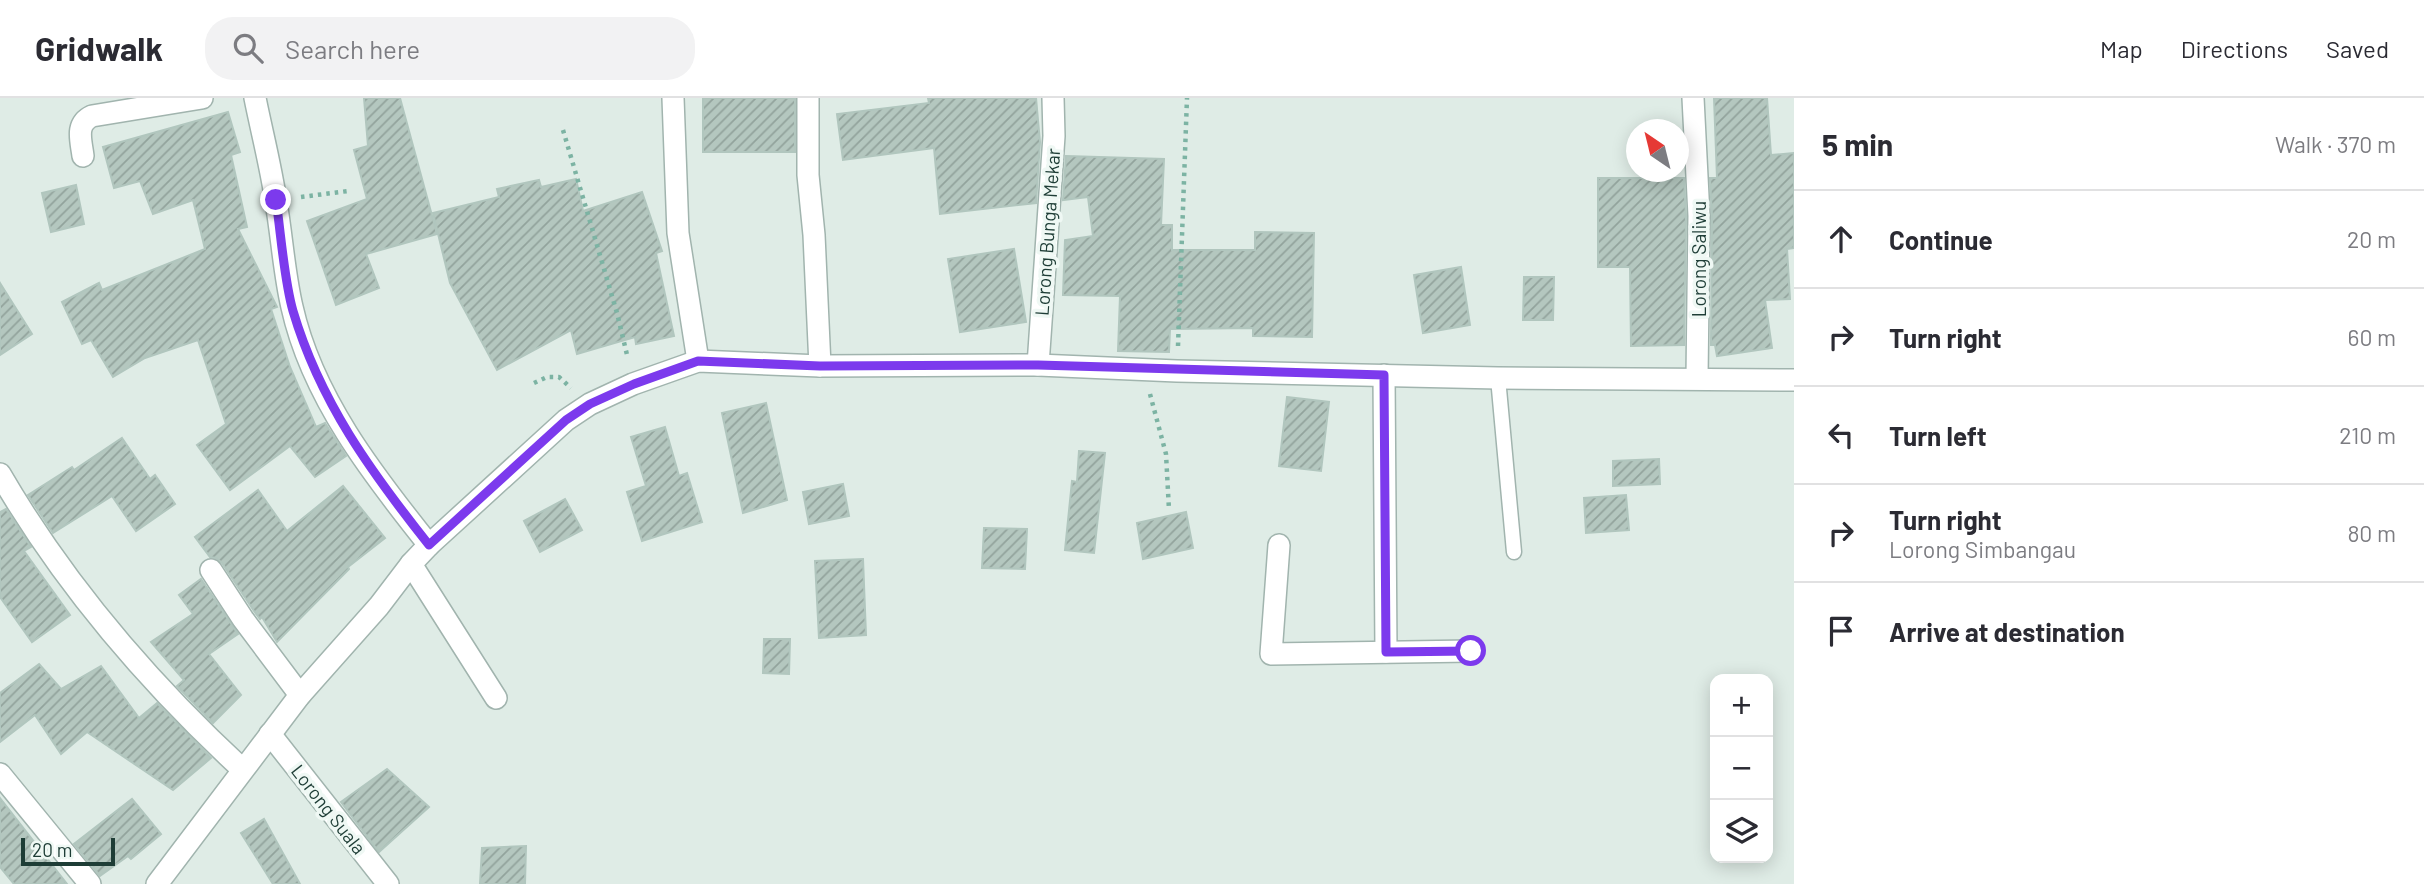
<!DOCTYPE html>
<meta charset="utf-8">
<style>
body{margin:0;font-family:Barlow,sans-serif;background:#f2f2f3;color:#2b2b33}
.controls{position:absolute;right:21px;bottom:21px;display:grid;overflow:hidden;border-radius:14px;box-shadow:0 4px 18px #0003}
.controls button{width:63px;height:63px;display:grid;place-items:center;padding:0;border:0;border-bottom:2px solid #e1e1e2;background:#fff;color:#2b2b33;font:35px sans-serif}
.compass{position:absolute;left:1626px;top:21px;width:63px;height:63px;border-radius:50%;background:#fff;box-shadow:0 4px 18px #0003;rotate:325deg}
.scale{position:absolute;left:21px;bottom:18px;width:94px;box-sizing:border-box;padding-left:7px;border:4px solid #1e3d36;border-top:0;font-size:19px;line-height:24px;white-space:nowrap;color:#1e3d36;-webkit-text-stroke:5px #eff8f4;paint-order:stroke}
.stop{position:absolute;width:21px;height:21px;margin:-16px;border:5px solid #7c3aed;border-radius:50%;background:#fff}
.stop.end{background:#7c3aed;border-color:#fff;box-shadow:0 2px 7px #0008}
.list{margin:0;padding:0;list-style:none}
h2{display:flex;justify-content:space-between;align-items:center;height:91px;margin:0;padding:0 28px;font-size:30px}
h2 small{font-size:23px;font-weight:400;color:#7c7c81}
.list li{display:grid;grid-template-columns:46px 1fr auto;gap:21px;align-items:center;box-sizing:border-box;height:98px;padding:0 28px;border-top:2px solid #e1e1e2}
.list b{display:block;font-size:26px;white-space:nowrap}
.list p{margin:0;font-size:23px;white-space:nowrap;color:#7c7c81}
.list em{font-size:23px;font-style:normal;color:#7c7c81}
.icon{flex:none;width:38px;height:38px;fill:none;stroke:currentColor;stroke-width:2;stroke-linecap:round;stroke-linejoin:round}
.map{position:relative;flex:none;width:1794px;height:786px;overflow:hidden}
header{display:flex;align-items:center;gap:42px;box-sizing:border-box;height:98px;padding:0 35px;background:#fff;border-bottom:2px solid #e1e1e2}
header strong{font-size:33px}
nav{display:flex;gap:38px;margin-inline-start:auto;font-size:24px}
.search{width:490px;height:63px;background:#f2f2f3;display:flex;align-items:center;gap:18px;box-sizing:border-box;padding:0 24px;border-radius:28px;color:#7c7c81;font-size:26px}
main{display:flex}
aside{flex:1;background:#fff}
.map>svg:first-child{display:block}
.building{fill:url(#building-hatch);stroke:#b1c6be;stroke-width:2}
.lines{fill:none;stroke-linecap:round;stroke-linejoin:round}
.service-casing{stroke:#a1b4ae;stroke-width:17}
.minor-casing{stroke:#a1b4ae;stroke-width:24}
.path{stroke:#7cb3a3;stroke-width:4.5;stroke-dasharray:3.5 5;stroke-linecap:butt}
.service{stroke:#fff;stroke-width:14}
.minor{stroke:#fff;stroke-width:21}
.route{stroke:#7c3aed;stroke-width:9}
.labels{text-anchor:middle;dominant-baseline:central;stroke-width:7;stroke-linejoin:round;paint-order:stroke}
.street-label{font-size:19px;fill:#1e3d36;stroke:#eff8f4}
</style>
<header>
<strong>Gridwalk</strong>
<div class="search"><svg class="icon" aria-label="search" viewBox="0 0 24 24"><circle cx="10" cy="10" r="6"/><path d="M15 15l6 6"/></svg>Search here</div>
<nav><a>Map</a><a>Directions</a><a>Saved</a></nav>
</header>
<main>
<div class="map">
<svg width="1794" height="786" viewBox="0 0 1794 786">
<defs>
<pattern id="building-hatch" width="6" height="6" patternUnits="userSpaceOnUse" patternTransform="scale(1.75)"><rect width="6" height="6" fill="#b4c7bf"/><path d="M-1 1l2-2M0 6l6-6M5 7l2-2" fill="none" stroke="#92a39c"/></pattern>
</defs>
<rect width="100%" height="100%" fill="#dfece6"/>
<g class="building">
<path d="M364,0H400L437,136L366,156L379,190L336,207L307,123L367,101L354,52L368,48Z"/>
<rect x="703" y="0" width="92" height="54"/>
<path d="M928,0H1036L1040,44L1036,105L940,116L934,50L843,62L837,16L929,5Z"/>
<path d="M1714,0H1767L1771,57L1794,55V150L1787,151L1790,201L1765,202L1772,250L1717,258L1715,247H1711L1712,118L1710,80H1717Z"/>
<path d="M228,14L240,54L231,57L247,129L238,131L277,209L271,211L290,269L316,329L325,325L346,358L315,379L290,348L230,392L197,347L226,326L198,242L145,260L113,279L91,242L82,246L62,204L99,185L102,192L205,151L193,102L153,116L140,83L114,90L103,49Z"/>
<path d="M1066,58L1164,61L1161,127H1172V152H1255V134L1314,135L1312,239L1253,238V230L1170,231L1169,254L1118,253L1120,198L1063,197L1065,142L1093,138L1088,99L1063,102Z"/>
<path d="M1598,80H1684L1686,118L1684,247L1631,248L1630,169H1598Z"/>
<path d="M576,81L583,113L642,94L662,153L656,155L674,238L636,246L635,239L577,256L571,232L497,272L450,185L433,115L499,99L497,91L539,82L541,89Z"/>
<path d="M76,87L84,126L51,134L42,95Z"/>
<path d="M1014,151L1026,224L960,234L948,161Z"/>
<path d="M1461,169L1470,227L1423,235L1414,177Z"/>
<path d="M1524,179H1554L1553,222H1523Z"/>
<path d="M0,185L32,236L0,257Z"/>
<path d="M1287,299L1329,304L1321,373L1279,368Z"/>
<path d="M766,305L787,402L743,415L722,315Z"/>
<path d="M665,329L679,378L687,375L702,424L642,443L627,394L646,388L631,339Z"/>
<path d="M122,340L150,381L155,377L175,406L136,433L112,398L53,435L28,397L72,369L74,372Z"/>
<path d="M1079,353L1105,355L1094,455L1065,452L1072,383L1077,384Z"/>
<path d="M1659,361L1660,386L1613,388V363Z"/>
<path d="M843,386L849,418L809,426L803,394Z"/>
<path d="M343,388L385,440L348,469L349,471L277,544L262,519L260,521L254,513L222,465L216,460L210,459L195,439L258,392L287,433Z"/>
<path d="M1626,397L1629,432L1586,435L1584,400Z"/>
<path d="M565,401L582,432L540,454L524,423Z"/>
<path d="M6,411L31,449L24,453L70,517L32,544L0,499V414Z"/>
<path d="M1186,414L1193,450L1143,461L1137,425Z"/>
<path d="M984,430L1027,431L1025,471L982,470Z"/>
<path d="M863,461L866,537L819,540L815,463Z"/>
<path d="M201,481L238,536L209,556L241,597L213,625L177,588L184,582L151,544L193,516L179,497Z"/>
<path d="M764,541H790L789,576L763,575Z"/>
<path d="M39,566L61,591L101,568L139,620L157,605L211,660L173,692L87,634L61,656L35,617L0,644V595Z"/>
<path d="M387,671L429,709L379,754L341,704Z"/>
<path d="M0,700L67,786H14L0,769Z"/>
<path d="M132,701L161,736L131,761L128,758L100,778L74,746Z"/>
<path d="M264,721L300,786H273L241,735Z"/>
<path d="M526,748L525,786H480L482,750Z"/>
</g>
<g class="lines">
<g class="service-casing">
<path id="service" d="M1498,280L1514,454"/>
</g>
<g class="minor-casing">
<g id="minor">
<path d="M255,0C262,35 271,69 276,104C282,139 284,175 292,209C312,299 373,377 429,447"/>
<path d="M673,0L678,135L698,263"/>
<path d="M808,0V77L814,137L820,268"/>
<path d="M1693,0L1699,118L1697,280"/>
<path d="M83,58C81,42 75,26 92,18L202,0"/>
<path d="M1038,267L1054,38L1053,0"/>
<path d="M1384,277L1386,554"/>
<path d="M0,376C64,486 149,585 242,671"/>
<path d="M1279,447L1271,556L1471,553"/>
<path d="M411,466L496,600"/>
<path d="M211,472L243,521L300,597"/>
<path d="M270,636L388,786"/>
<path d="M0,676L90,786"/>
<path d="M157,786L300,597L379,508L411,466L429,447L566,322L590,306L633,286L698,263L820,268L1038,267L1177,273L1498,280L1794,282"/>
</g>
</g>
<g class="path">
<path d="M563,32L617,215L628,261"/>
<path d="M301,99L348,93"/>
<path d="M1178,248L1187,0"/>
<path d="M534,285L547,279H559L571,290"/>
<path d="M1150,296L1166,356L1169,412"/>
</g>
<use href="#service" class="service"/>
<use href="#minor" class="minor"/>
</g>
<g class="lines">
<path class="route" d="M276,102C281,136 284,182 293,213C320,304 371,374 429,447L566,322L590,306L634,286L698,263L820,268L1038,267L1384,277L1386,554L1471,553"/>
</g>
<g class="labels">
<g class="street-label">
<text transform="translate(1047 134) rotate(-86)">Lorong Bunga Mekar</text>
<text transform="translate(1698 161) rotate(-90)">Lorong Saliwu</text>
<text transform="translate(329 711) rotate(52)">Lorong Suala</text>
</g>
</g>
</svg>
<div class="controls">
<button>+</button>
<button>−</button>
<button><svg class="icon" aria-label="layers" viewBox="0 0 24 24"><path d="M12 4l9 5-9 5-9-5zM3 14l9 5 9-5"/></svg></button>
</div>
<svg class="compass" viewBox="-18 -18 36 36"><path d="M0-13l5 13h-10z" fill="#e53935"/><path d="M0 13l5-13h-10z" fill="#7c7c81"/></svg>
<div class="scale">20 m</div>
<div class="stop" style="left:1471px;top:553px"></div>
<div class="stop end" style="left:276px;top:102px"></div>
</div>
<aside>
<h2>5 min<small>Walk · 370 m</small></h2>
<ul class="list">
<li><svg class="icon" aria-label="ahead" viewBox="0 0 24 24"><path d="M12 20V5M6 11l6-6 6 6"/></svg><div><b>Continue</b></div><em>20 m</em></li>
<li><svg class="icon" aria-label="right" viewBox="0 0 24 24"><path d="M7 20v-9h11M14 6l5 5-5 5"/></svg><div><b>Turn right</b></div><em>60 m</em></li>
<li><svg class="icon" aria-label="left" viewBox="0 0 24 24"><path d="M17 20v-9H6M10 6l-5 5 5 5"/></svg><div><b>Turn left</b></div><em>210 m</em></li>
<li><svg class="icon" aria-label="right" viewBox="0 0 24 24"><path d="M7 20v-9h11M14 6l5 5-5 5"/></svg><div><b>Turn right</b><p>Lorong Simbangau</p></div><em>80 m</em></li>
<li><svg class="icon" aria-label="arrive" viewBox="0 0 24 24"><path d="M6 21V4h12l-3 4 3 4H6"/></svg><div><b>Arrive at destination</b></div></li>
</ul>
</aside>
</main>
